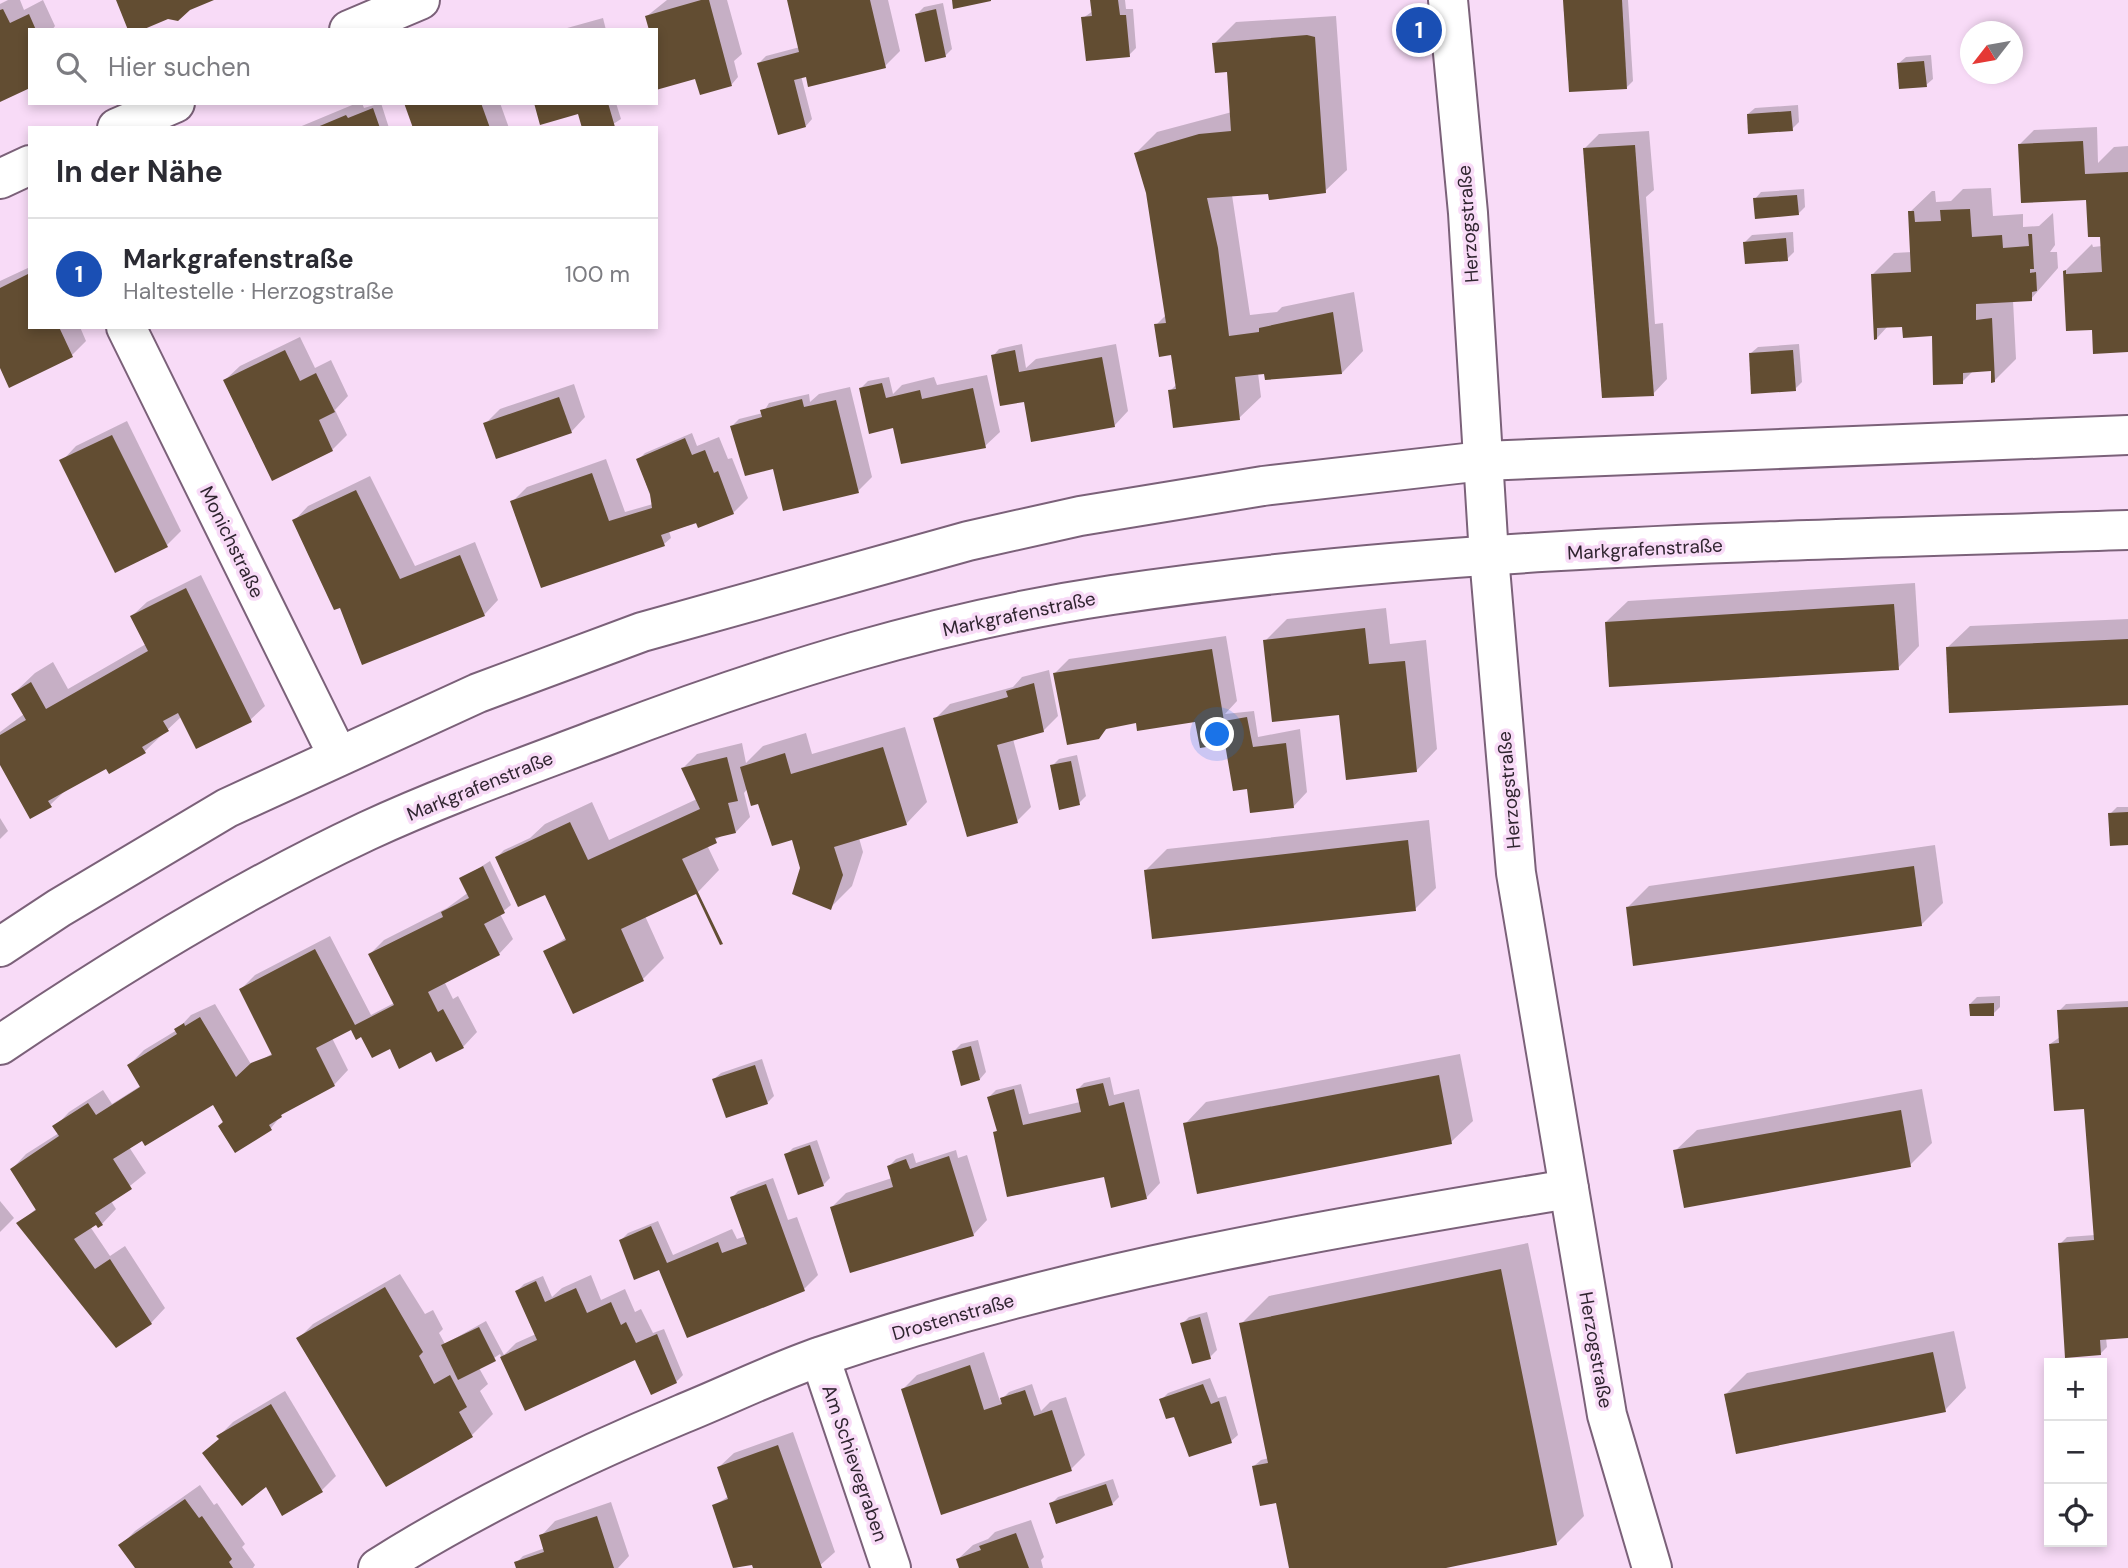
<!DOCTYPE html>
<html lang="de">
<meta charset="utf-8">
<style>
body{margin:0;font-family:"DM Sans",sans-serif;background:#f2f2f3;color:#2b2b33}
.controls{position:absolute;right:21px;bottom:21px;display:grid;overflow:hidden;border-radius:0px;box-shadow:0 4px 10px #0003}
.controls button{width:63px;height:63px;display:grid;place-items:center;padding:0;border:0;border-bottom:2px solid #e1e1e2;background:#fff;color:#2b2b33;font:35px sans-serif}
.compass{position:absolute;left:1960px;top:21px;width:63px;height:63px;border-radius:50%;background:#fff;box-shadow:0 4px 10px #0003;rotate:239deg}
.you{position:absolute;left:1218px;top:735px;width:24px;height:24px;margin:-18px;border:5px solid #fff;border-radius:50%;background:#1a73e8;box-shadow:0 0 0 10px #1a73e833}
.badge{display:grid;place-items:center;width:46px;height:46px;border-radius:50%;background:#ea580c;color:#fff;font-size:23px;font-weight:700}
.pin{position:absolute;translate:-50% -50%;border:4px solid #fff;box-shadow:0 2px 7px #0006}
.list{margin:0;padding:0;list-style:none}
h2{display:flex;justify-content:space-between;align-items:center;height:91px;margin:0;padding:0 28px;font-size:30px}
h2 small{font-size:23px;font-weight:400;color:#7c7c81}
.list li{display:grid;grid-template-columns:46px 1fr auto;gap:21px;align-items:center;box-sizing:border-box;height:112px;padding:0 28px;border-top:2px solid #e1e1e2}
.list b{display:block;font-size:26px;white-space:nowrap}
.list p{margin:0;font-size:23px;white-space:nowrap;color:#7c7c81}
.list em{font-size:23px;font-style:normal;color:#7c7c81}
.icon{flex:none;width:38px;height:38px;fill:none;stroke:currentColor;stroke-width:2;stroke-linecap:round;stroke-linejoin:round}
.map{position:relative;flex:none;width:2128px;height:1568px;overflow:hidden}
.search{position:absolute;background:#fff;box-shadow:0 4px 10px #0003;left:28px;top:28px;width:630px;height:77px;display:flex;align-items:center;gap:18px;box-sizing:border-box;padding:0 24px;border-radius:0px;color:#7c7c81;font-size:26px}
.panel{position:absolute;background:#fff;box-shadow:0 4px 10px #0003;left:28px;top:126px;width:630px;height:203px;border-radius:0px}
.map>svg:first-child{display:block}
.shadow{fill:#0003}
.building{fill:#624d32}
.lines{fill:none;stroke-linecap:round;stroke-linejoin:round}
.street-casing{stroke:#7b6179;stroke-width:42}
.secondary-casing{stroke:#7b6179;stroke-width:42}
.street{stroke:#fff;stroke-width:38}
.secondary{stroke:#fff;stroke-width:38}
.labels{text-anchor:middle;dominant-baseline:central;stroke-width:7;stroke-linejoin:round;paint-order:stroke}
.street-label{font-size:19px;fill:#302530;stroke:#f8dbf7}
</style>
<div class="map">
<svg width="2128" height="1568" viewBox="0 0 2128 1568">
<rect width="100%" height="100%" fill="#f8dbf7"/>
<g class="shadow">
<path d="M8,0H20L24,10L43,0L55,26L52,30H30L0,100V4Z"/>
<path d="M667,0H727L742,54L734,61L738,77L732,84L697,80L656,30L647,16Z"/>
<path d="M789,0H888L900,51L885,66L801,76L812,119L806,126L759,63L766,56L800,47Z"/>
<path d="M1092,0H1125L1126,9H1133L1136,48L1129,55L1083,18L1093,11Z"/>
<path d="M1564,0H1628L1633,81L1626,88Z"/>
<path d="M943,3L952,49L945,56L917,14L924,7Z"/>
<path d="M1336,16L1347,170L1325,191L1270,190L1232,195L1250,315L1277,312L1282,307L1354,292L1363,351L1342,373H1258L1261,397L1239,418L1170,391L1177,384L1172,353L1156,325L1167,314L1147,193L1136,153L1157,132L1232,112L1229,70L1214,44L1236,22Z"/>
<path d="M603,18L606,30H560Z"/>
<path d="M1931,55L1933,79L1926,85L1899,63L1906,57Z"/>
<path d="M357,103H362L364,108L381,103L389,128H297Z"/>
<path d="M405,103H500L509,128H415Z"/>
<path d="M536,103H616L621,119L607,128H584V110Z"/>
<path d="M1798,105L1799,122L1792,129L1748,114L1755,108Z"/>
<path d="M2097,127L2098,163L2114,147L2128,146V350L2094,328L2064,272L2092,244L2093,247L2102,246L2101,235L2088,196L2019,145L2034,130Z"/>
<path d="M1649,131L1654,190L1646,197L1655,324L1663,323L1667,379L1653,394L1584,149L1599,134Z"/>
<path d="M1991,188L1993,216L2023,214V227L2039,226L2053,213L2055,245L2050,252H2057L2058,268L2031,299L2013,300L2016,359L1994,381L1993,369L1974,370L1962,382L1933,335L1904,325L1888,326L1877,338L1873,274L1894,253L1912,252L1910,212L1932,191H1935L1936,202L1951,201L1963,189Z"/>
<path d="M1804,189L1805,207L1798,214L1755,199L1761,192Z"/>
<path d="M1793,232L1794,252L1787,259L1745,242L1752,235Z"/>
<path d="M30,267V327H80L86,341L72,355L0,364V281Z"/>
<path d="M300,337L315,368L331,360L348,396L335,410L347,435L332,450L225,380L240,366Z"/>
<path d="M1022,344L1026,368L1036,359L1116,344L1128,411L1114,426L1025,398L993,356L999,349Z"/>
<path d="M1799,344L1802,382L1795,389L1751,353L1758,347Z"/>
<path d="M987,375L1000,432L985,446L894,426L861,388L868,381L889,377L893,394L902,385L934,377L937,385Z"/>
<path d="M574,384L585,417L571,432L485,424L500,409Z"/>
<path d="M850,387L872,477L858,491L774,467L732,426L739,419L763,413L769,403L809,394L810,402L819,394Z"/>
<path d="M127,421L181,531L167,545L62,461L76,446Z"/>
<path d="M692,433L697,446L719,437L728,459L732,458L748,498L733,513L669,531L671,538L664,544L512,502L527,487L606,459L625,512L653,504L638,460L645,453Z"/>
<path d="M370,476L415,566L475,542L498,600L484,615L341,606L294,521L308,506Z"/>
<path d="M201,575L265,706L250,720L182,716L145,751L110,772L106,767L67,789L50,805L0,761V732L24,714L13,694L35,673L53,662L68,689L146,644L132,616L147,602Z"/>
<path d="M1915,583L1919,646L1898,668L1606,622L1628,601Z"/>
<path d="M1386,608L1390,644L1426,640L1437,749L1416,771L1340,713L1265,641L1287,619Z"/>
<path d="M2128,619V703L1948,647L1970,626Z"/>
<path d="M1226,636L1237,701L1225,714L1254,711L1258,737L1300,729L1307,792L1293,807L1249,785L1226,742L1197,720L1138,721L1109,727L1098,737L1055,673L1069,659Z"/>
<path d="M1049,670L1058,716L1043,731L1013,739L1031,807L1017,821L935,719L950,704L1013,687L1022,677Z"/>
<path d="M905,727L927,802L906,824L859,838L863,852L852,886L831,907L801,868L793,838L748,788L744,793L750,817L736,832L723,835L707,845L719,870L698,892L645,916L664,958L643,979L546,951L567,937L545,892L497,857L504,850L530,838L545,824L592,802L609,840L697,799L683,768L697,754L742,743L746,763L763,746L806,733L812,754Z"/>
<path d="M1077,755L1086,796L1079,803L1052,766L1059,759Z"/>
<path d="M2117,807H2128V843L2110,814Z"/>
<path d="M0,818L8,831L0,839Z"/>
<path d="M1429,820L1436,888L1415,909L1146,870L1167,849Z"/>
<path d="M1935,845L1943,903L1921,925L1627,908L1649,886Z"/>
<path d="M490,861L511,905L500,914L513,939L499,954L444,981L453,999L458,996L477,1032L463,1047L432,1050L390,1047L352,1028L332,1038L348,1070L334,1085L284,1112L271,1128L236,1151L213,1102L129,1147L146,1173L111,1201L116,1209L102,1224L97,1222L91,1228L110,1256L125,1246L165,1308L151,1323L18,1224L37,1208L12,1169L26,1154L59,1133L55,1127L69,1112L103,1090L112,1104L142,1085L129,1065L144,1050L177,1030L191,1015L215,1004L252,1066L273,1053L241,989L255,975L330,936L371,1015L394,1003L370,954L384,940L447,908L469,892L462,879Z"/>
<path d="M2000,996V1007L1993,1014L1970,1004L1977,997Z"/>
<path d="M2128,1001V1337L2106,1338L2107,1347L2100,1354L2060,1244L2067,1237L2095,1235L2086,1107L2050,1044L2060,1037L2059,1011L2066,1004Z"/>
<path d="M978,1040L986,1072L980,1079L954,1051L961,1044Z"/>
<path d="M1460,1054L1473,1121L1451,1142L1185,1124L1206,1102Z"/>
<path d="M762,1059L774,1096L767,1103L714,1079L721,1073Z"/>
<path d="M1110,1077L1114,1095L1139,1089L1160,1183L1146,1198L1105,1174L995,1133L998,1129L989,1097L996,1090L1021,1084L1029,1114L1080,1102L1078,1089L1084,1083Z"/>
<path d="M1922,1089L1932,1143L1910,1165L1675,1151L1697,1130Z"/>
<path d="M817,1140L830,1178L823,1185L786,1155L793,1148Z"/>
<path d="M956,1150L958,1158L967,1155L987,1220L973,1235L832,1207L846,1193L892,1178L889,1166L896,1159L913,1153L916,1163Z"/>
<path d="M773,1178L788,1220L797,1217L818,1275L804,1289L660,1266L621,1240L628,1233L658,1221L673,1255L732,1229L737,1239L746,1236L732,1198L738,1191Z"/>
<path d="M0,1201L14,1218L0,1232Z"/>
<path d="M1528,1243L1584,1516L1556,1544L1437,1568H1291L1277,1501L1254,1466L1261,1460L1269,1458L1241,1324L1269,1296Z"/>
<path d="M400,1274L425,1314L433,1310L443,1329L439,1333L445,1344L486,1321L504,1355L516,1343L536,1334L517,1291L524,1284L543,1276L552,1297L562,1288L591,1275L601,1300L625,1289L635,1312L641,1309L653,1333L664,1329L683,1375L676,1382L636,1358L526,1409L500,1354L479,1368L488,1384L480,1391L493,1414L472,1435L298,1339L313,1324Z"/>
<path d="M1207,1312L1217,1350L1210,1357L1182,1324L1189,1317Z"/>
<path d="M1954,1331L1966,1388L1945,1410L1726,1394L1747,1373Z"/>
<path d="M984,1352L1000,1401L1009,1392L1032,1384L1041,1411L1050,1402L1066,1397L1085,1455L1071,1469L903,1389L917,1375Z"/>
<path d="M1210,1378L1218,1398L1226,1396L1238,1435L1231,1441L1175,1415L1161,1400L1168,1393Z"/>
<path d="M285,1391L336,1476L322,1490L267,1485L219,1436L233,1422Z"/>
<path d="M793,1432L835,1552L817,1568H754L752,1563L735,1568L714,1506L729,1496L719,1467L734,1453Z"/>
<path d="M1113,1479L1119,1497L1112,1504H1051L1058,1497Z"/>
<path d="M200,1485L214,1505L217,1503L245,1544L242,1547L255,1565L253,1568H139L121,1545L135,1531Z"/>
<path d="M611,1502L629,1556L618,1568H518L516,1563L523,1556L545,1548L541,1536L555,1521Z"/>
<path d="M1031,1520L1044,1557L1041,1560L1043,1568H961L958,1559L973,1545L988,1539L995,1532Z"/>
</g>
<g class="building">
<path d="M116,0H214L190,10L178,21L168,19L142,30H128Z"/>
<path d="M701,0H709L732,86L700,95L695,79L656,90V30H649L645,16Z"/>
<path d="M787,0H870L886,68L808,87L806,77L794,80L806,127L778,135L757,63L799,52Z"/>
<path d="M952,0H991V1L953,9Z"/>
<path d="M1090,0H1118L1120,15H1126L1130,57L1086,61L1081,17L1092,16Z"/>
<path d="M1563,0H1622L1627,89L1569,92Z"/>
<path d="M3,9L10,23L29,14L36,30H30V88L0,102V10Z"/>
<path d="M936,9L946,57L925,62L915,14Z"/>
<path d="M1307,35L1315,37L1326,193L1269,200L1268,194L1207,198L1218,248L1229,336L1259,332V328L1333,312L1342,374L1265,380L1264,374L1235,377L1240,420L1173,428L1168,390L1176,389L1171,355L1159,357L1154,324L1166,323L1146,193L1134,153L1199,134L1231,131L1227,72L1215,73L1212,43Z"/>
<path d="M1924,61L1927,87L1899,89L1897,63Z"/>
<path d="M404,103H481L490,128H413Z"/>
<path d="M534,103H608L615,127L582,128L578,114L540,125Z"/>
<path d="M373,108L380,128H315L346,115L348,118Z"/>
<path d="M1791,111L1793,131L1748,134L1747,114Z"/>
<path d="M2083,141L2085,174L2128,172V352L2093,354L2092,330L2066,331L2063,271L2066,270V274L2102,272L2100,237H2088L2086,200L2021,203L2018,144Z"/>
<path d="M1635,145L1654,396L1602,398L1583,148Z"/>
<path d="M1797,195L1799,215L1755,219L1753,198Z"/>
<path d="M1970,209L1972,237L2002,235L2003,248L2029,246L2028,234H2032L2034,269H2030V273L2036,272L2037,291L2032,292V301L1976,304V320L1992,318L1995,382L1991,383V371L1963,373V384L1933,385L1932,336L1903,338L1902,327L1877,328V339L1874,340L1871,274L1911,272L1908,211H1914L1915,222L1941,221L1940,210Z"/>
<path d="M1786,238L1788,261L1745,264L1743,242Z"/>
<path d="M30,273V327H59L73,357L9,388L0,368V288Z"/>
<path d="M285,350L300,381L316,373L335,412L319,420L333,451L272,481L223,380Z"/>
<path d="M1015,350L1019,372L1102,357L1115,427L1031,442L1024,402L1000,406L991,355Z"/>
<path d="M1793,350L1796,391L1751,394L1749,353Z"/>
<path d="M882,383L886,398L920,390L922,399L973,388L986,448L901,464L893,428L869,434L859,388Z"/>
<path d="M559,397L572,433L496,459L483,423Z"/>
<path d="M802,399L804,407L836,400L859,493L783,511L773,469L745,476L730,426L762,417L760,410Z"/>
<path d="M112,435L168,547L115,573L59,460Z"/>
<path d="M685,438L692,455L705,450L714,473L718,471L734,514L698,528L696,523L661,535L665,546L541,588L510,501L592,473L609,521L652,508L650,494L636,459Z"/>
<path d="M356,490L400,579L460,555L485,616L362,665L340,608L334,610L292,520Z"/>
<path d="M186,588L252,722L196,749L178,713L163,721L169,731L142,747L146,753L109,774L106,769L48,801L52,807L30,819L0,765V735L26,720L11,694L31,682L46,709L148,651L130,616Z"/>
<path d="M1894,604L1899,670L1609,687L1605,622Z"/>
<path d="M1365,628L1369,664L1405,661L1417,772L1346,780L1339,715L1272,722L1263,640Z"/>
<path d="M2128,639V705L1949,713L1946,647Z"/>
<path d="M1212,649L1224,721L1247,717L1253,747L1286,743L1294,808L1250,813L1247,789L1233,791L1225,744L1200,748L1195,722L1137,731L1136,723L1106,729L1099,739L1067,745L1053,673Z"/>
<path d="M1034,683L1044,732L997,745L1018,823L967,837L933,718L1008,697L1006,691Z"/>
<path d="M883,747L907,825L834,847L843,875L831,910L792,894L800,868L792,840L772,846L758,804L751,806L740,767L785,753L791,774Z"/>
<path d="M727,757L738,801L728,803L736,833L715,838L717,843L682,859L723,944L720,945L696,894L621,929L644,981L573,1014L543,951L566,940L545,895L518,907L495,857L570,822L588,860L700,809L681,768Z"/>
<path d="M1071,761L1080,805L1059,810L1050,765Z"/>
<path d="M2128,812V845L2110,846L2108,813Z"/>
<path d="M1408,840L1416,911L1152,939L1144,870Z"/>
<path d="M483,866L505,913L484,924L500,955L428,992L438,1012L443,1009L464,1048L436,1062L431,1052L399,1069L390,1049L372,1058L361,1037L356,1040L351,1030L316,1048L335,1086L281,1115L282,1117L269,1125L272,1130L235,1153L218,1126L223,1122L213,1105L145,1146L142,1141L113,1159L132,1189L95,1213L103,1225L98,1228L96,1225L74,1239L95,1269L110,1259L152,1324L116,1348L16,1223L36,1210L10,1169L59,1136L52,1126L88,1103L96,1115L140,1087L127,1065L177,1034L174,1029L184,1023L185,1026L200,1017L236,1077L251,1063L272,1055L239,989L315,949L355,1025L394,1005L368,954L443,917L441,912L469,898L459,878Z"/>
<path d="M1914,866L1922,926L1633,966L1626,907Z"/>
<path d="M1994,1003V1016H1970L1969,1004Z"/>
<path d="M2128,1007V1338L2100,1340L2101,1355L2065,1358L2058,1243L2094,1240L2084,1109L2054,1111L2049,1044L2059,1043L2057,1010Z"/>
<path d="M971,1046L980,1080L961,1086L952,1051Z"/>
<path d="M755,1065L768,1104L726,1118L712,1079Z"/>
<path d="M1439,1075L1452,1144L1197,1194L1183,1123Z"/>
<path d="M1103,1083L1109,1106L1124,1102L1147,1199L1111,1208L1104,1177L1007,1197L993,1132L997,1131L987,1097L1014,1089L1023,1125L1081,1112L1076,1089Z"/>
<path d="M1901,1110L1911,1167L1684,1208L1673,1150Z"/>
<path d="M810,1145L824,1186L798,1195L784,1154Z"/>
<path d="M949,1156L974,1236L850,1273L830,1207L893,1187L887,1166L906,1159L910,1169Z"/>
<path d="M766,1184L805,1291L687,1338L659,1270L634,1280L619,1240L651,1226L667,1263L718,1242L722,1253L747,1244L730,1197Z"/>
<path d="M1501,1269L1557,1545L1446,1568H1289L1276,1503L1260,1506L1252,1466L1268,1463L1239,1323Z"/>
<path d="M536,1281L545,1302L576,1288L587,1313L611,1302L621,1325L626,1322L636,1343L657,1334L677,1383L651,1395L635,1360L525,1411L500,1357L537,1340L515,1291Z"/>
<path d="M385,1287L423,1352L419,1356L434,1384L450,1375L467,1407L459,1412L473,1437L386,1487L296,1338Z"/>
<path d="M1200,1317L1211,1359L1192,1364L1180,1323Z"/>
<path d="M479,1327L496,1361L458,1380L441,1345Z"/>
<path d="M1933,1352L1946,1412L1736,1454L1724,1394Z"/>
<path d="M970,1365L984,1410L1002,1404L1000,1398L1025,1390L1034,1416L1052,1410L1072,1471L941,1515L901,1389Z"/>
<path d="M1203,1384L1211,1404L1219,1401L1232,1443L1189,1457L1174,1417L1166,1419L1159,1399Z"/>
<path d="M271,1404L323,1492L282,1516L266,1487L242,1506L202,1453L219,1439L216,1436Z"/>
<path d="M778,1445L822,1568H753L752,1565L733,1568L712,1505L728,1499L717,1467Z"/>
<path d="M1106,1484L1113,1505L1056,1524L1049,1503Z"/>
<path d="M185,1499L199,1518L202,1516L232,1559L229,1562L233,1568H135L118,1545Z"/>
<path d="M597,1516L614,1568H516L514,1562L544,1552L539,1535Z"/>
<path d="M1016,1533L1029,1568H959L956,1559L981,1550L979,1546Z"/>
</g>
<g class="lines">
<g class="street-casing">
<g id="street">
<path d="M349,30L420,0"/>
<path d="M117,128L175,103"/>
<path d="M0,179L30,165"/>
<path d="M126,327L338,756"/>
<path d="M0,947L59,908L227,808L478,693L642,632L968,541L1080,516L1263,486L1483,461L2128,435"/>
<path d="M0,1045C117,966 239,891 367,831C445,795 527,766 606,736C771,673 937,621 1112,595C1446,545 1791,541 2128,530"/>
<path d="M820,1357L891,1568"/>
<path d="M378,1568C474,1507 577,1458 682,1414C729,1395 775,1372 822,1356C1063,1274 1318,1230 1569,1189"/>
</g>
</g>
<g class="secondary-casing">
<path id="secondary" d="M1448,0L1468,213L1489,556L1516,873L1607,1415L1652,1568"/>
</g>
<use href="#street" class="street"/>
<use href="#secondary" class="secondary"/>
</g>
<g class="labels">
<g class="street-label">
<text transform="translate(1468 224) rotate(-94)">Herzogstraße</text>
<text transform="translate(232 542) rotate(64)">Monichstraße</text>
<text transform="translate(1645 549) rotate(-3)">Markgrafenstraße</text>
<text transform="translate(1019 614) rotate(-12)">Markgrafenstraße</text>
<text transform="translate(480 786) rotate(-22)">Markgrafenstraße</text>
<text transform="translate(1509 790) rotate(-95)">Herzogstraße</text>
<text transform="translate(953 1317) rotate(-16)">Drostenstraße</text>
<text transform="translate(1596 1350) rotate(80)">Herzogstraße</text>
<text transform="translate(855 1463) rotate(71)">Am Schievegraben</text>
</g>
</g>
</svg>
<div class="controls">
<button>+</button>
<button>−</button>
<button><svg class="icon" aria-label="locate" viewBox="0 0 24 24"><circle cx="12" cy="12" r="6"/><path d="M12 2v4M12 18v4M2 12h4M18 12h4"/></svg></button>
</div>
<svg class="compass" viewBox="-18 -18 36 36"><path d="M0-13l5 13h-10z" fill="#e53935"/><path d="M0 13l5-13h-10z" fill="#7c7c81"/></svg>
<div class="you"></div>
<div class="pin badge" style="left:1419px;top:30px;background:#1a4fb4">1</div>
<div class="search"><svg class="icon" aria-label="search" viewBox="0 0 24 24"><circle cx="10" cy="10" r="6"/><path d="M15 15l6 6"/></svg>Hier suchen</div>
<section class="panel">
<h2>In der Nähe<small></small></h2>
<ul class="list">
<li><span class="badge" style="background:#1a4fb4">1</span><div><b>Markgrafenstraße</b><p>Haltestelle · Herzogstraße</p></div><em>100 m</em></li>
</ul>
</section>
</div>
